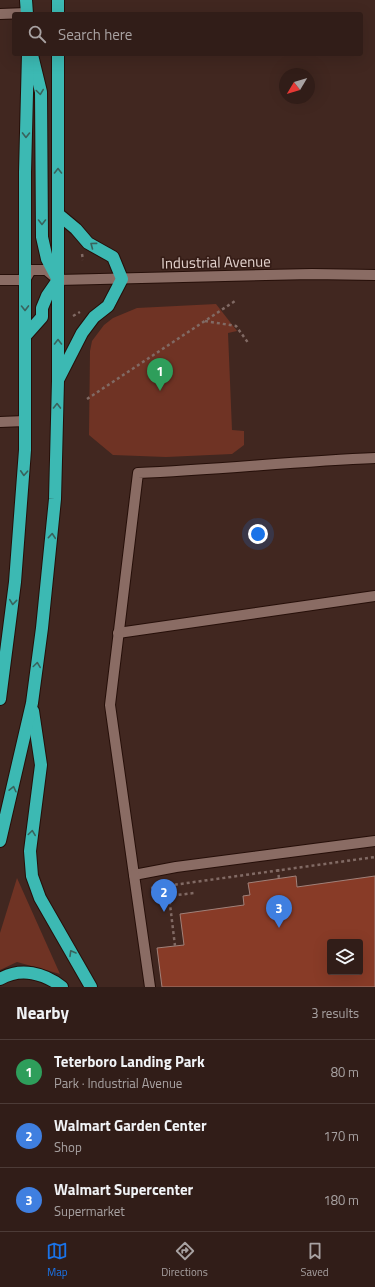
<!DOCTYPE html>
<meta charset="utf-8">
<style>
body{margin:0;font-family:"Titillium Web",sans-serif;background:#392621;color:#f1f3f6}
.controls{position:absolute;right:12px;bottom:12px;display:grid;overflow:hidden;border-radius:4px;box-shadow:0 4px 16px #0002}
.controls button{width:36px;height:36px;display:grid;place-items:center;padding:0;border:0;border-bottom:1px solid #4c3b37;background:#311d18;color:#f1f3f6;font:20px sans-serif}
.compass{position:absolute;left:279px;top:68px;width:36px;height:36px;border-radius:50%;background:#311d18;box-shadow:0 4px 16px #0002;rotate:232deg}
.you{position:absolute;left:258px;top:534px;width:14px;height:14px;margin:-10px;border:3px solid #fff;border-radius:50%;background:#1a73e8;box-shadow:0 0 0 6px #1a73e833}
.badge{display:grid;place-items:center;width:26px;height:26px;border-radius:50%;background:#1a73e8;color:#fff;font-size:13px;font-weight:700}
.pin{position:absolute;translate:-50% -33px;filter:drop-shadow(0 1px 2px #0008)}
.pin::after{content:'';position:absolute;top:21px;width:14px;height:12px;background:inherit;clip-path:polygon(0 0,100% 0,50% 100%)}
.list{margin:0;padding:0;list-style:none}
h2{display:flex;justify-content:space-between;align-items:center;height:52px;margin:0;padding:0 16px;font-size:17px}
h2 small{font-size:13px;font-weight:400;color:#a8a2a2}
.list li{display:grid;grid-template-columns:26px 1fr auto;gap:12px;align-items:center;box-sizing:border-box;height:64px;padding:0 16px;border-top:1px solid #4c3b37}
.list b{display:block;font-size:15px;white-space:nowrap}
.list p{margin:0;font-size:13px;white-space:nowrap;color:#a8a2a2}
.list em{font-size:13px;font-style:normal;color:#a8a2a2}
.icon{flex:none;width:22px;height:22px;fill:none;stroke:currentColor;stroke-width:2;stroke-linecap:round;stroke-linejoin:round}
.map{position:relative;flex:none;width:375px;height:987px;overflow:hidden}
.search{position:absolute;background:#311d18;box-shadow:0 4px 16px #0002;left:12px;right:12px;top:12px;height:44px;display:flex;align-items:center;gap:10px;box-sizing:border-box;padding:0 14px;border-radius:4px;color:#a8a2a2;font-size:15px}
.sheet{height:244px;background:#311d18}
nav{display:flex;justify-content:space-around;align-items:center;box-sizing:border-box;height:56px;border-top:1px solid #4c3b37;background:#311d18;font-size:11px;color:#a8a2a2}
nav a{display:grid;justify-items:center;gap:2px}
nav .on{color:#1a73e8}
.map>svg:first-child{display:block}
.green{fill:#6f3324}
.building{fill:#883b27;stroke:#a18179;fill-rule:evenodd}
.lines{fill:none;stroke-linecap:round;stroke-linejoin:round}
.minor-casing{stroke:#260f09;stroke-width:12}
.highway-casing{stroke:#260f09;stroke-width:14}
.path{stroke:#816a64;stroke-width:2.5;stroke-dasharray:3 3;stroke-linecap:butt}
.minor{stroke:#8a6c64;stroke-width:10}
.highway{stroke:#3cb9b3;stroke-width:12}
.oneway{stroke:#39635d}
.labels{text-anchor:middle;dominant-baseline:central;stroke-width:3.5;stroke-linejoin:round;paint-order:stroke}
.street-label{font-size:15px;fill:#e2d1cc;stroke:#361d17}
</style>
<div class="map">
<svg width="375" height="987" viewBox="0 0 375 987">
<rect width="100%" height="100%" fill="#412720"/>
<g class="green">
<path d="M216,304L237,331L228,333L232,430L244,431V445L232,454L166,457L113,455L89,435L90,351L92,341L104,325L113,318L137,308Z"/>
<path d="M17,878L60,974L17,962L0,970V933Z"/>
</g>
<path class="building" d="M296,876L297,887L375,876V987H162L157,948L184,945L180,914L244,905L243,896L250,895L248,883ZM330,942H360V972H330Z"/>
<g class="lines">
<g class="minor-casing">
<g id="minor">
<path d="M0,14L27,13"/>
<path d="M0,280H25L31,270H46L58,280L312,274L375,275"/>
<path d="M0,422L25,421"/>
<path d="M375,458C296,461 217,470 138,473L110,705L134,875L176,867L375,841"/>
<path d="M118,633L375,596"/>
<path d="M134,875L150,987"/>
</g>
</g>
<g class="highway-casing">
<g id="highway">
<path d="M26,0L27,14"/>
<path d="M58,0V14"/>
<path d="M32,55L41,92L42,237L47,259L57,278"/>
<path d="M58,214L76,229L88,243L113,257L122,279L108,306L94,317L82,333L59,378"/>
<path d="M26,335L42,317V308L47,296L58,280"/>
<path d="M0,699L15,582L25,450V172L28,54"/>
<path d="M33,711L41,765L30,851L32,876L40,898L91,987"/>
<path d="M0,841L32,703L42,628L55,499L58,381V54"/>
<path d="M0,979C21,967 44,973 62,987"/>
</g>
</g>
<g class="path">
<path d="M82,254L83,260"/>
<path d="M73,316L80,312"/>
<path d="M205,321L236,326L249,344"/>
<path d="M87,399L235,301"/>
<path d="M278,869L279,879"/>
<path d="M151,888L375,857"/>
<path d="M175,946L169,896L194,893"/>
</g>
<use href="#minor" class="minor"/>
<use href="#highway" class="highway"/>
</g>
<defs><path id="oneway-chevron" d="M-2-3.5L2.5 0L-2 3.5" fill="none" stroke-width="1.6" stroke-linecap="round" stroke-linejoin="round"/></defs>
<g class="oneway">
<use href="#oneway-chevron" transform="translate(40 92) rotate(82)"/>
<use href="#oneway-chevron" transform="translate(26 135) rotate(91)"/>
<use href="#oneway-chevron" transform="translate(58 171) rotate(-90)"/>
<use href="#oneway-chevron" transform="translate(42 222) rotate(90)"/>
<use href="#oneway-chevron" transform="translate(93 245) rotate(-143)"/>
<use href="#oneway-chevron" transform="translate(25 308) rotate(89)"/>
<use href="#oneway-chevron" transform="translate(58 342) rotate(-90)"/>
<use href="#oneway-chevron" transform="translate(57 406) rotate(-89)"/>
<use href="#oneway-chevron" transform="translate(24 473) rotate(93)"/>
<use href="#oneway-chevron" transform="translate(52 536) rotate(-85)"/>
<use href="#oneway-chevron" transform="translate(13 602) rotate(96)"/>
<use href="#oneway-chevron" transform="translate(37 665) rotate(-82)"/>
<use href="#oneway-chevron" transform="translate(13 789) rotate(-77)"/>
<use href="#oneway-chevron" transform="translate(32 833) rotate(-82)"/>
<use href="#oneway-chevron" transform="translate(72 953) rotate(-120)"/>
</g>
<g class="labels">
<g class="street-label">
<text transform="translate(216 262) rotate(-1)">Industrial Avenue</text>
</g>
</g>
</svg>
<div class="controls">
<button><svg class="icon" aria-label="layers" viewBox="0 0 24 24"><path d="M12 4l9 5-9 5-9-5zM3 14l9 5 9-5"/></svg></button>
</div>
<svg class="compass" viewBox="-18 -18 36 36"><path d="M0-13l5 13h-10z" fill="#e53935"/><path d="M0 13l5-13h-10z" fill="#a8a2a2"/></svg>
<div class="you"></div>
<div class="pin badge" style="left:160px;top:391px;background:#2e9e5b">1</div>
<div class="pin badge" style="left:164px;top:912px;background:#3f7fe0">2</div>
<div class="pin badge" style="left:279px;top:928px;background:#3f7fe0">3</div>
<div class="search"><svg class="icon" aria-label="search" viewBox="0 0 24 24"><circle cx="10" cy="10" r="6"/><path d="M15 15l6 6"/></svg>Search here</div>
</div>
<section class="sheet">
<h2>Nearby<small>3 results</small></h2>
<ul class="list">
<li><span class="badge" style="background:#2e9e5b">1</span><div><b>Teterboro Landing Park</b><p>Park · Industrial Avenue</p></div><em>80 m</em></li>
<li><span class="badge" style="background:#3f7fe0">2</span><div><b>Walmart Garden Center</b><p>Shop</p></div><em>170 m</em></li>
<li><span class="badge" style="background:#3f7fe0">3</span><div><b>Walmart Supercenter</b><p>Supermarket</p></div><em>180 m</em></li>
</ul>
</section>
<nav>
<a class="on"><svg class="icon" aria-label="map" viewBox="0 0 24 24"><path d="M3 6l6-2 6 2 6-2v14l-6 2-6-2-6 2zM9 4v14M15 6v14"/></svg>Map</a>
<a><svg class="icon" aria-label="directions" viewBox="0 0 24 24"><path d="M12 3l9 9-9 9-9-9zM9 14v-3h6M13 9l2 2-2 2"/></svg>Directions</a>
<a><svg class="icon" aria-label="saved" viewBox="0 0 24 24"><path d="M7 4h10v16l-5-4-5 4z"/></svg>Saved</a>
</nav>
